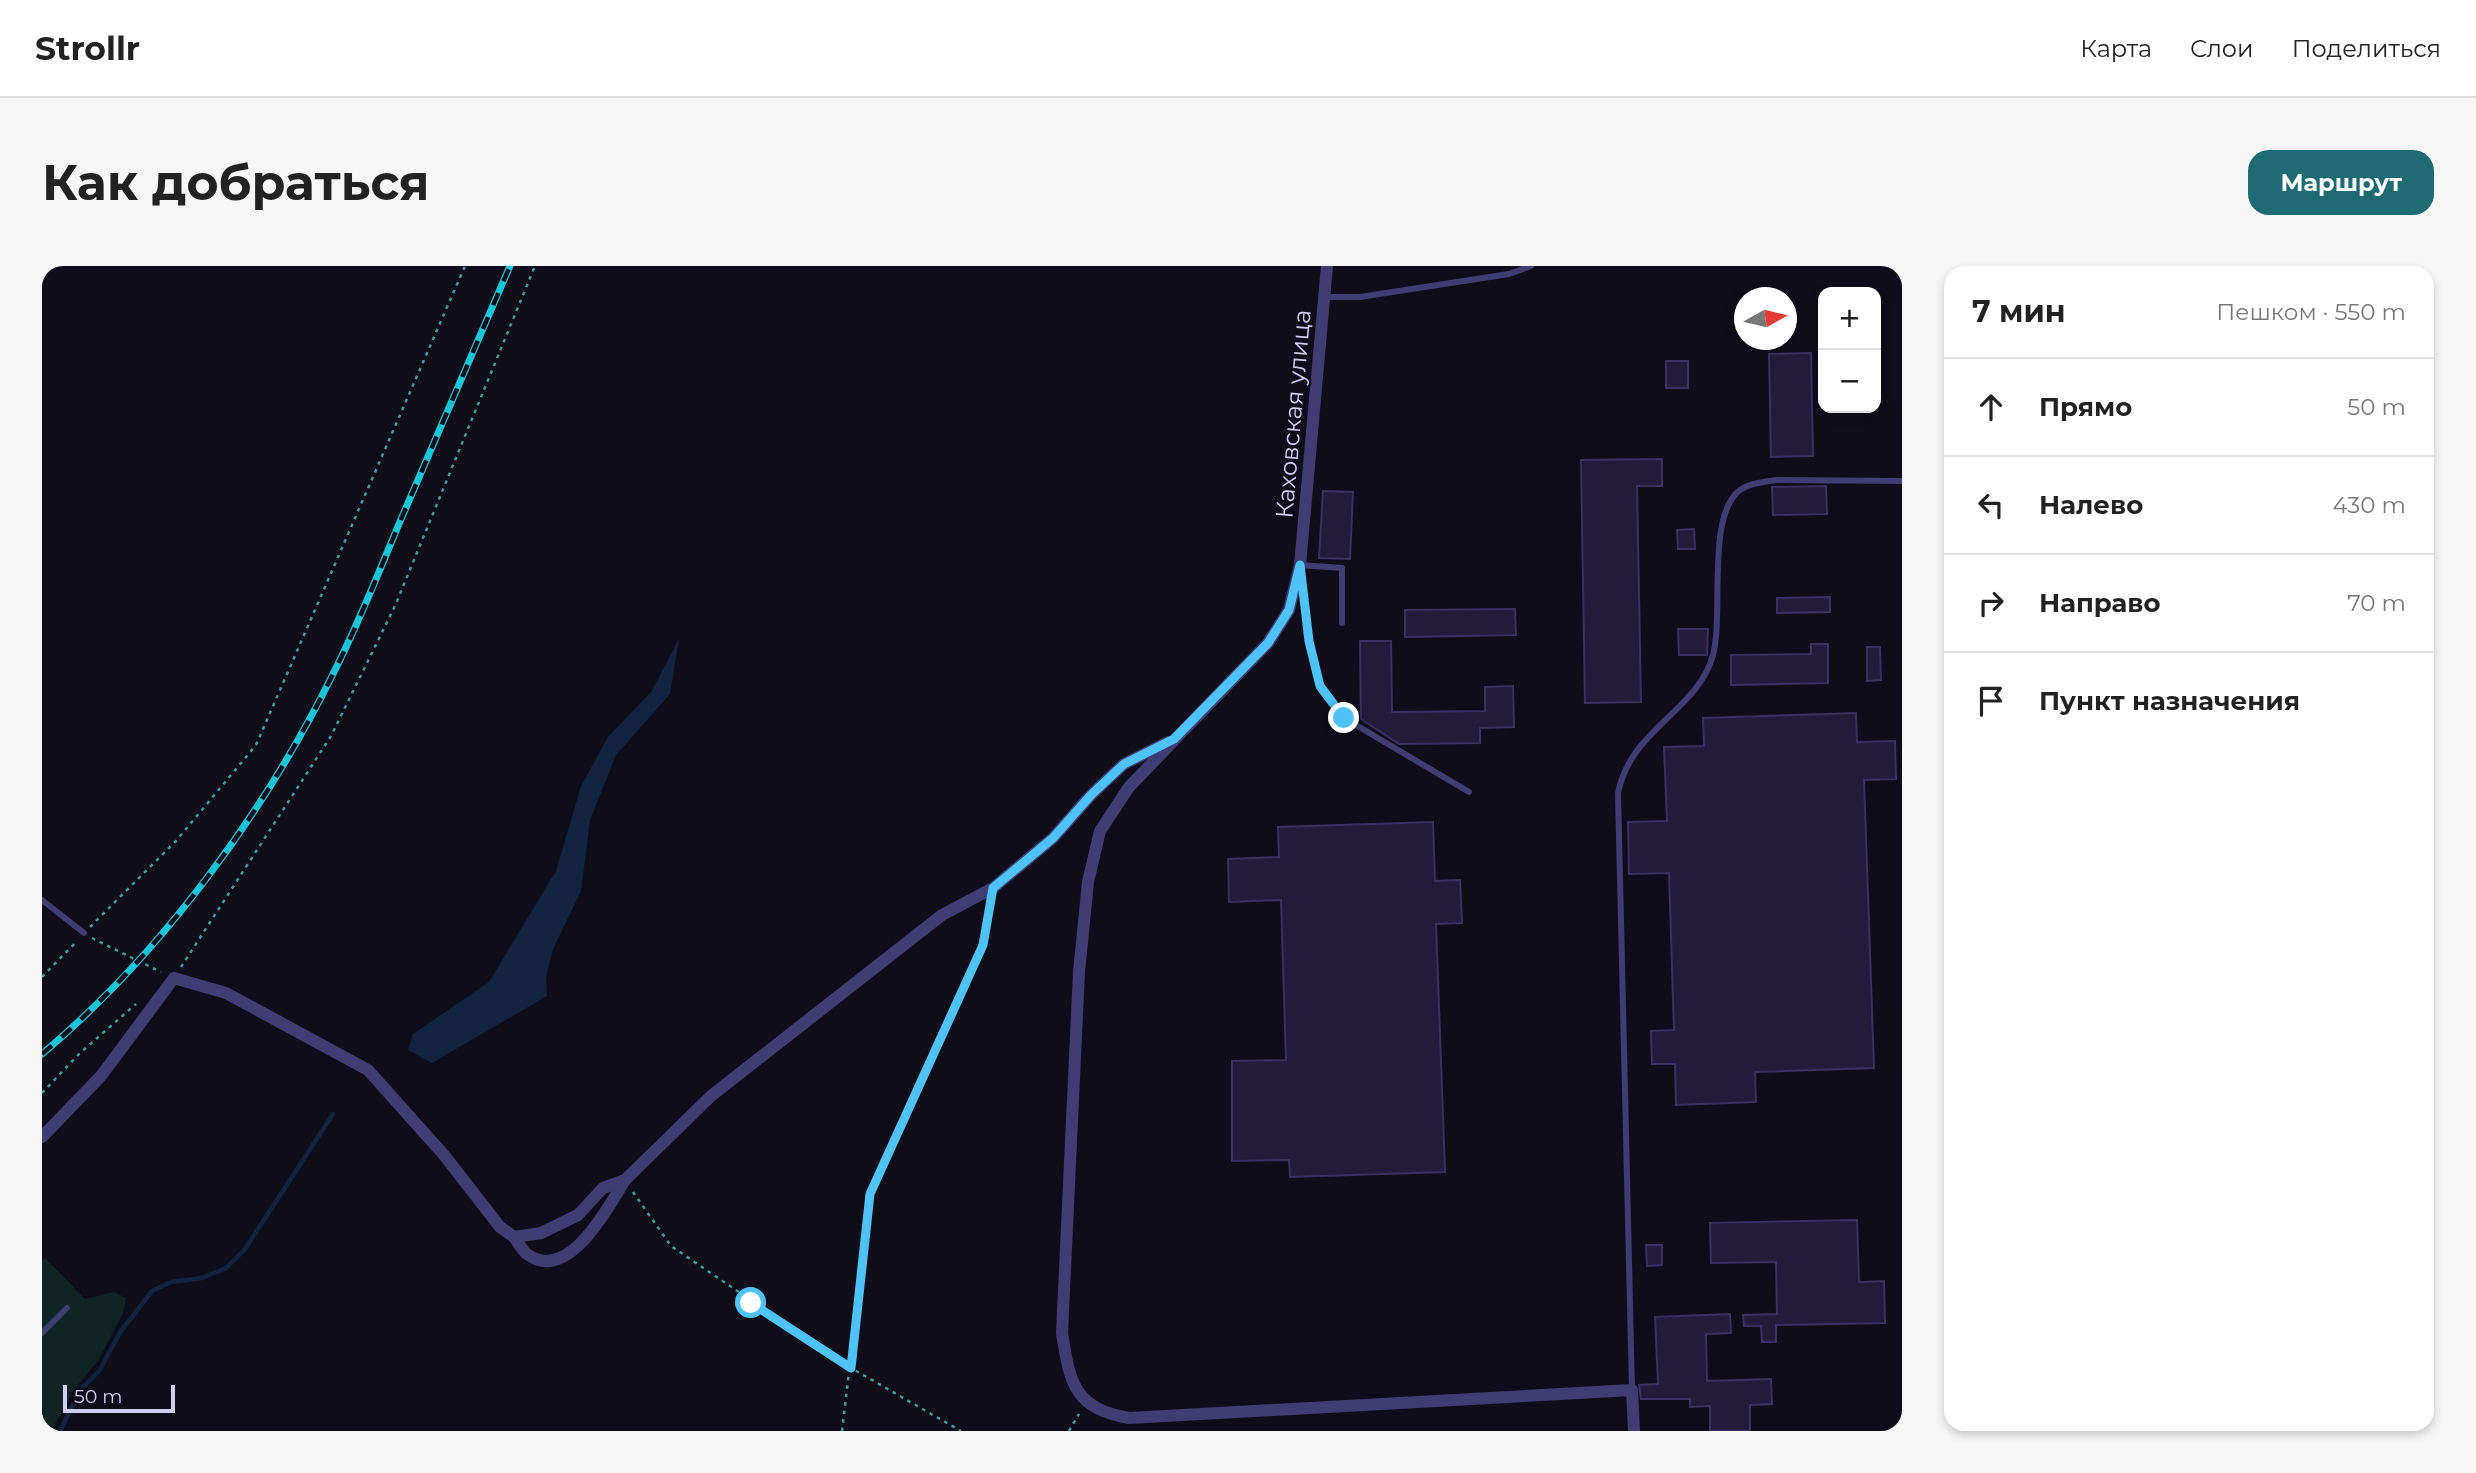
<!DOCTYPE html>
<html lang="ru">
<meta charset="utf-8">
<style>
body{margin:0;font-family:Montserrat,sans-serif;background:#f6f6f6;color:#222}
.controls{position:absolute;right:21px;top:21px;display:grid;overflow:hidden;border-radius:14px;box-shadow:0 4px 10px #0003}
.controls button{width:63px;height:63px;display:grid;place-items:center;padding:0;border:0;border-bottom:2px solid #e0e0e0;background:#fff;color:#222;font:35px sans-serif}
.compass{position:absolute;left:1692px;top:21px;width:63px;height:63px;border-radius:50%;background:#fff;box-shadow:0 4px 10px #0003;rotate:82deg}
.scale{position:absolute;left:21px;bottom:18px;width:112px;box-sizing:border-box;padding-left:7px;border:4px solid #d2cdf9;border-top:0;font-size:19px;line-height:24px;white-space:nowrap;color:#d2cdf9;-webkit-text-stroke:5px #100d1b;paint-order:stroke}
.stop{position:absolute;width:21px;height:21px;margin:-16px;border:5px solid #4fc3f7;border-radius:50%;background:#fff}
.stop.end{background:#4fc3f7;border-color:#fff;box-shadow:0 2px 7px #0008}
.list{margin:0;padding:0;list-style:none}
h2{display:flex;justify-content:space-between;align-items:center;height:91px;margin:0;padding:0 28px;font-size:30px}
h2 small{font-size:23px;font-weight:400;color:#767676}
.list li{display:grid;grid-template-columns:46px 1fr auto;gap:21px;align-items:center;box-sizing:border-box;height:98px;padding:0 28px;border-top:2px solid #e0e0e0}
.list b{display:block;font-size:26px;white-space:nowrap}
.list em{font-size:23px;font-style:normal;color:#767676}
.icon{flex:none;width:38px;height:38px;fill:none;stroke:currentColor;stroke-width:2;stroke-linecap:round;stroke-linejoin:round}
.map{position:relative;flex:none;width:1860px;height:1165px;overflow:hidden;border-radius:21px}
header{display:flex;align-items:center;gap:42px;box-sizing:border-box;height:98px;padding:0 35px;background:#fff;border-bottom:2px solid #e0e0e0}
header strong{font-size:33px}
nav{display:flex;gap:38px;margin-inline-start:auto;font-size:24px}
.intro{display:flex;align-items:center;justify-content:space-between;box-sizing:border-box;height:168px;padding:0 42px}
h1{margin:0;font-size:49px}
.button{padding:18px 32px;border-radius:21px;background:#1e6b74;color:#fff;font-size:24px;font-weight:700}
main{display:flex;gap:42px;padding:0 42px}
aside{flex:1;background:#fff;border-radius:21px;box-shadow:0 4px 10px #0003}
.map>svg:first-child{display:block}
.green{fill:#112424}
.water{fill:#12243f}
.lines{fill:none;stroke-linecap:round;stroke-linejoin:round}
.stream{stroke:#12243f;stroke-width:4.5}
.building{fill:#221b3a;stroke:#3a3063;stroke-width:2}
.path{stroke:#3aa09b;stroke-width:2.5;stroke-dasharray:3.5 5;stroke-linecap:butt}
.lane{stroke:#403d75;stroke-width:6}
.street{stroke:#403d75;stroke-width:12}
.rail-casing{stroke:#19c5d9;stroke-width:7}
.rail{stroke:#100d1b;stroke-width:4.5;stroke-dasharray:13;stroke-linecap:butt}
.route{stroke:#4fc3f7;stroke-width:9}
.labels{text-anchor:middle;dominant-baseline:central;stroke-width:5;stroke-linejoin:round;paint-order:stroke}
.street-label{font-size:24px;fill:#d2cdf9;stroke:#100d1b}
</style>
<header>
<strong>Strollr</strong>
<nav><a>Карта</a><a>Слои</a><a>Поделиться</a></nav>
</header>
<div class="intro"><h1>Как добраться</h1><a class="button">Маршрут</a></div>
<main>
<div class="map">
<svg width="1860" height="1165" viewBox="0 0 1860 1165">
<rect width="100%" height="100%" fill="#100d1b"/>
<path class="green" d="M3,992L43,1033L72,1026L84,1032L81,1047L56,1095L33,1122L9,1165H0V994Z"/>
<path class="water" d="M637,373L628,428L574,489L548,554L539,625L511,683L504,711L505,730L390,797L366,784L371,768L447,716L514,605L539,520L566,471L609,426Z"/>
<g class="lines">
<path class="stream" d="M18,1165L38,1124L57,1105L79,1065L110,1025L129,1016L160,1012L184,1002L203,983L291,848"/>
</g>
<g class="building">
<path d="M1769,87L1771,190L1729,191L1727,88Z"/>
<rect x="1624" y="95" width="22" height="27"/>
<path d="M1620,193V220H1595L1599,436L1543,437L1539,194Z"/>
<path d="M1784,220L1785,248L1731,249L1730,221Z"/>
<path d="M1281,225L1311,226L1308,293L1277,292Z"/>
<path d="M1652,263L1653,283H1636L1635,264Z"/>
<path d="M1788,331V346L1735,347V332Z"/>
<path d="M1473,343L1474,369L1363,371V344Z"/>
<path d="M1636,363H1666L1665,389H1637Z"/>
<path d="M1318,375H1349L1350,446L1443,445V421L1471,420L1472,461L1438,462V477L1357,478L1319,453Z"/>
<path d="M1769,378H1786V417L1689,419V389L1769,388Z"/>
<path d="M1825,381H1838L1839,414L1825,415Z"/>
<path d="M1814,447L1815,476L1853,475L1854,513L1822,514L1832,802L1713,806L1714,836L1634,839L1633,798H1610L1609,765L1632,764L1627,607L1587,608L1586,556L1625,555L1622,481L1662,480L1661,452Z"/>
<path d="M1391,556L1393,615L1418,614L1420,657L1394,658L1403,906L1248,911L1247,894L1190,895V795L1244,794L1239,634L1187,636L1186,593L1237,591L1236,561Z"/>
<path d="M1815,954L1817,1016L1842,1015L1843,1057L1734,1059V1076H1720L1719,1060H1702L1701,1049L1735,1048L1734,996L1669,997L1668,957Z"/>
<path d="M1604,979H1620V999L1605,1000Z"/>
<path d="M1688,1048L1689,1067L1664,1068L1665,1115L1729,1113L1730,1138L1708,1139V1165H1668V1140L1648,1141V1133H1599L1597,1119L1616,1118L1613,1051Z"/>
</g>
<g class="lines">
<g class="path">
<path d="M48,661L134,575L214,479L423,0"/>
<path d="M50,672L119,706"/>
<path d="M139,701L289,470L353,340L493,0"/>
<path d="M0,711L34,676"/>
<path d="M0,827L38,787L94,738"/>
<path d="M591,926L629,980L809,1102L919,1165"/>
<path d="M800,1165L828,928L941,679L948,639"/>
<path d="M1027,1165L1037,1148"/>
</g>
<g class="lane">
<path d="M1283,31H1318L1467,8L1489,0"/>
<path d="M1300,357V302L1258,299L1267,375L1278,420L1302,452L1427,526"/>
<path d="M0,634L42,667"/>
<path d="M0,1067L25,1042"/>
<path d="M1590,1124L1576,527C1589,462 1656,445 1671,389C1682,349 1664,249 1698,224C1708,217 1722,216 1734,214L1860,215"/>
</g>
<g class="street">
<path d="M1285,0L1258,299L1247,344L1226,377L1087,521L1058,565L1046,616L1037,706L1020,1067C1028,1118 1032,1142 1087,1152L1590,1124L1592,1165"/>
<path d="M0,871L59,810L132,712L184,727L326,804L402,889L458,961L472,971L499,967L536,949L561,922L583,914L669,830L900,649L951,622L1011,572L1049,529L1082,498L1126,476"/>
<path d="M472,971C476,976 480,984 485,988C526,1019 567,940 583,914"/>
</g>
<g class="rail-casing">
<path id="rail" d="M0,788C119,688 223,546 291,408C316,359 336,308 357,258C394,172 431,86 468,0"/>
</g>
<use href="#rail" class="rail"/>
</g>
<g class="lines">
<path class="route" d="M709,1037L809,1102L828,928L941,679L951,622L1011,572L1049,529L1082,498L1132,473L1226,377L1247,344L1258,299L1267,375L1278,420L1302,452"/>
</g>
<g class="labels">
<g class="street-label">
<text transform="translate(1251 148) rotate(-85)">Каховская улица</text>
</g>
</g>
</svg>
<div class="controls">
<button>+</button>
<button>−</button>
</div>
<svg class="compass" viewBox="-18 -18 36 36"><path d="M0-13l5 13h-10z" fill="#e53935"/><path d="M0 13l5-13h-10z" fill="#767676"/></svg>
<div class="scale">50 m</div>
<div class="stop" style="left:709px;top:1037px"></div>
<div class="stop end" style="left:1302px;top:452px"></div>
</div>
<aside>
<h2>7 мин<small>Пешком · 550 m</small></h2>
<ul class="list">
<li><svg class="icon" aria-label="ahead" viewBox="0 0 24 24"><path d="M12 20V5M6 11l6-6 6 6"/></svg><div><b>Прямо</b></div><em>50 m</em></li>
<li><svg class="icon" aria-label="left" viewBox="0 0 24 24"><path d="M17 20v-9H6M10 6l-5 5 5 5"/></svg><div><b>Налево</b></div><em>430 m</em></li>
<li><svg class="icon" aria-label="right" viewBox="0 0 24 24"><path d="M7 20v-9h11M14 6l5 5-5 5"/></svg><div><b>Направо</b></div><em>70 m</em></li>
<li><svg class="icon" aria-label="arrive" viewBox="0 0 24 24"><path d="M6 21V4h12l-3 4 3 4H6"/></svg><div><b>Пункт назначения</b></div></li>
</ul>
</aside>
</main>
